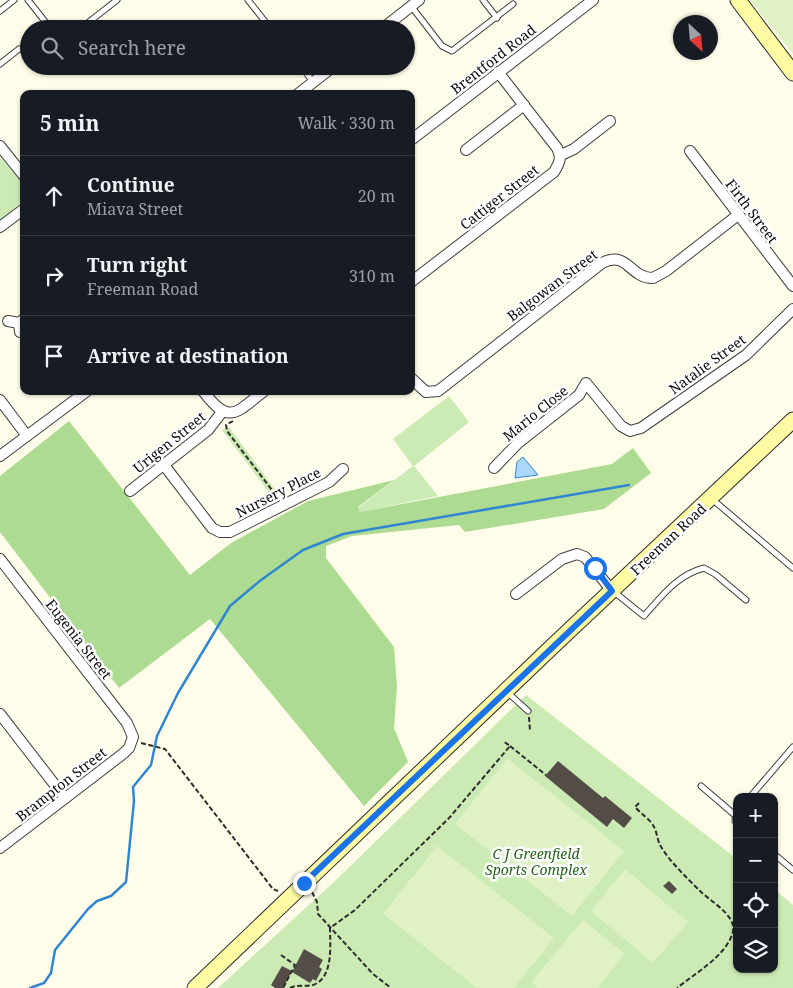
<!DOCTYPE html>
<meta charset="utf-8">
<style>
body{margin:0;font-family:"Noto Serif",serif;background:#20242c;color:#f1f3f6}
.controls{position:absolute;right:15px;bottom:15px;display:grid;overflow:hidden;border-radius:10px;box-shadow:0 1px 4px #0004}
.controls button{width:45px;height:45px;display:grid;place-items:center;padding:0;border:0;border-bottom:1px solid #363941;background:#171b24;color:#f1f3f6;font:25px sans-serif}
.compass{position:absolute;left:673px;top:15px;width:45px;height:45px;border-radius:50%;background:#171b24;box-shadow:0 1px 4px #0004;rotate:154deg}
.stop{position:absolute;width:15px;height:15px;margin:-11px;border:4px solid #1a73e8;border-radius:50%;background:#fff}
.stop.end{background:#1a73e8;border-color:#fff;box-shadow:0 1px 5px #0008}
.list{margin:0;padding:0;list-style:none}
h2{display:flex;justify-content:space-between;align-items:center;height:65px;margin:0;padding:0 20px;font-size:21px}
h2 small{font-size:16px;font-weight:400;color:#9ea1a6}
.list li{display:grid;grid-template-columns:32px 1fr auto;gap:15px;align-items:center;box-sizing:border-box;height:80px;padding:0 20px;border-top:1px solid #363941}
.list b{display:block;font-size:19px;white-space:nowrap}
.list p{margin:0;font-size:16px;white-space:nowrap;color:#9ea1a6}
.list em{font-size:16px;font-style:normal;color:#9ea1a6}
.icon{flex:none;width:28px;height:28px;fill:none;stroke:currentColor;stroke-width:2;stroke-linecap:round;stroke-linejoin:round}
.map{position:relative;flex:none;width:793px;height:988px;overflow:hidden}
.search{position:absolute;background:#171b24;box-shadow:0 1px 4px #0004;left:20px;top:20px;width:395px;height:55px;display:flex;align-items:center;gap:12px;box-sizing:border-box;padding:0 18px;border-radius:28px;color:#9ea1a6;font-size:19px}
.panel{position:absolute;background:#171b24;box-shadow:0 1px 4px #0004;left:20px;top:90px;width:395px;height:305px;border-radius:10px}
.map>svg:first-child{display:block}
.green{fill:#cceab3}
.forest{fill:#aedb92}
.pitch{fill:#dff1c5}
.water{fill:#add7f8;stroke:#3186d1}
.lines{fill:none;stroke-linecap:round;stroke-linejoin:round}
.stream{stroke:#3186d1;stroke-width:2.5}
.building{fill:#544d47}
.lane-casing{stroke:#3e3e3e;stroke-width:7}
.street-casing{stroke:#3e3e3e;stroke-width:12}
.secondary-casing{stroke:#2d2d2d;stroke-width:17}
.path{stroke:#2d2d2d;stroke-width:2;stroke-dasharray:5 2.5;stroke-linecap:butt}
.lane{stroke:#fff;stroke-width:5}
.street{stroke:#fff;stroke-width:10}
.secondary{stroke:#fffba5;stroke-width:15}
.route{stroke:#1a73e8;stroke-width:6}
.labels{text-anchor:middle;dominant-baseline:central;stroke-width:5;stroke-linejoin:round;paint-order:stroke}
.street-label{font-size:14px;fill:#0b0b0b;stroke:#fff}
.park-label{font-size:14px;font-style:italic;fill:#25641a;stroke:#fff}
</style>
<div class="map">
<svg width="793" height="988" viewBox="0 0 793 988">
<rect width="100%" height="100%" fill="#fffcea"/>
<g class="green">
<path d="M0,156C26,189 38,192 0,221Z"/>
<path d="M449,396L469,422L414,466L438,496L360,512L358,508L413,466L393,439Z"/>
<path d="M229,427L279,495L274,499L222,430Z"/>
<path d="M526,695L737,859V969H774V889L793,905V988H218L334,882Z"/>
</g>
<path class="forest" d="M69,421L190,575L231,543L308,501L394,480L358,507L360,512L612,464L633,448L651,473L604,509L465,532L459,525L352,536L326,546V558L394,647L397,686L394,728L408,762L364,806L210,619L119,688L0,532V476Z"/>
<g class="pitch">
<path d="M750,0H793V54Z"/>
<path d="M507,758L624,851L572,916L455,824Z"/>
<path d="M437,846L554,938L514,988H477L383,914Z"/>
<path d="M625,869L688,922L653,963L591,911Z"/>
<path d="M583,920L625,954L597,988H538L531,982Z"/>
</g>
<path class="water" d="M523,457L538,475L515,478L517,462Z"/>
<g class="lines">
<path class="stream" d="M30,988L44,983L51,973L55,950L88,909L97,901L111,896L126,882L134,801L133,787L151,765L157,736L178,693L230,606L261,580L303,550L343,534L629,485"/>
</g>
<g class="building">
<path d="M558,761L603,798L605,796L632,818L624,828L613,819L607,827L545,776Z"/>
<path d="M669,881L677,889L672,894L663,886Z"/>
<path d="M304,949L323,960L319,967L322,969L316,981L313,979L310,983L292,972Z"/>
<path d="M282,966L292,971L283,988H275L271,985Z"/>
</g>
<g class="lines">
<g class="lane-casing">
<g id="lane">
<path d="M28,0L51,29"/>
<path d="M248,0L271,29"/>
<path d="M483,0L497,18"/>
<path d="M411,6L442,46L452,51L513,4"/>
<path d="M0,11L14,0"/>
<path d="M80,29L117,0"/>
<path d="M0,64L19,49"/>
<path d="M301,66L313,82"/>
<path d="M712,499L793,568"/>
<path d="M613,591L644,616C662,596 677,575 704,568L715,574L746,600"/>
<path d="M506,691L528,711"/>
<path d="M701,786L735,815"/>
<path d="M750,797L793,747"/>
<path d="M736,813L735,821L737,823"/>
<path d="M774,854L793,870"/>
</g>
</g>
<g class="street-casing">
<g id="street">
<path d="M382,29L419,0"/>
<path d="M298,94L334,66"/>
<path d="M411,140L593,0"/>
<path d="M0,146L24,176"/>
<path d="M466,150L524,105"/>
<path d="M690,151L793,286"/>
<path d="M561,155L574,149L610,121"/>
<path d="M0,227L24,209"/>
<path d="M411,282L554,172C560,162 562,157 557,148L498,72"/>
<path d="M8,321L19,323"/>
<path d="M20,332L19,323L24,319"/>
<path d="M411,378L426,392L438,391L602,263C628,250 629,278 653,278L666,271L738,215"/>
<path d="M203,391C229,425 235,414 264,391"/>
<path d="M0,400L27,436"/>
<path d="M0,456L87,391"/>
<path d="M164,465L212,528L220,532H230L329,482L343,469"/>
<path d="M494,468L518,443L579,395L586,383L621,426L630,431L641,428L746,355L793,309"/>
<path d="M130,491L208,430L222,412"/>
<path d="M0,559L127,723L133,737L129,748L124,753L0,848"/>
<path d="M516,594L562,559L577,554L585,557L612,591"/>
<path d="M0,714L65,798"/>
</g>
</g>
<g class="secondary-casing">
<g id="secondary">
<path d="M738,0L793,73"/>
<path d="M195,988L556,643L793,420"/>
</g>
</g>
<g class="path">
<path d="M233,421L226,425L227,431L278,498"/>
<path d="M529,717L530,731"/>
<path d="M141,743L165,749L273,889L278,891"/>
<path d="M510,746L546,775"/>
<path d="M639,803L635,807C640,813 651,820 654,827C657,832 657,839 660,845C669,861 687,878 700,891C710,901 736,915 733,931C728,955 694,974 677,988"/>
<path d="M312,892L317,902L318,914L373,974L391,988"/>
<path d="M281,955L295,965L283,988"/>
<path d="M290,988C298,984 305,987 313,985C334,978 330,944 330,928L355,910L450,817L510,746L503,741"/>
</g>
<use href="#lane" class="lane"/>
<use href="#street" class="street"/>
<use href="#secondary" class="secondary"/>
</g>
<g class="lines">
<path class="route" d="M304,883L612,591L595,568"/>
</g>
<g class="labels">
<g class="street-label">
<text transform="translate(493 59) rotate(-38)">Brentford Road</text>
<text transform="translate(499 197) rotate(-38)">Cattiger Street</text>
<text transform="translate(752 211) rotate(53)">Firth Street</text>
<text transform="translate(552 285) rotate(-37)">Balgowan Street</text>
<text transform="translate(707 364) rotate(-36)">Natalie Street</text>
<text transform="translate(535 413) rotate(-39)">Mario Close</text>
<text transform="translate(169 442) rotate(-39)">Urigen Street</text>
<text transform="translate(278 492) rotate(-27)">Nursery Place</text>
<text transform="translate(668 539) rotate(-43)">Freeman Road</text>
<text transform="translate(79 639) rotate(52)">Eugenia Street</text>
<text transform="translate(61 784) rotate(-38)">Brampton Street</text>
</g>
<g class="park-label">
<text x="536" y="853">C J Greenfield<tspan x="536" dy="16">Sports Complex</tspan></text>
</g>
</g>
</svg>
<div class="controls">
<button>+</button>
<button>−</button>
<button><svg class="icon" aria-label="locate" viewBox="0 0 24 24"><circle cx="12" cy="12" r="6"/><path d="M12 2v4M12 18v4M2 12h4M18 12h4"/></svg></button>
<button><svg class="icon" aria-label="layers" viewBox="0 0 24 24"><path d="M12 4l9 5-9 5-9-5zM3 14l9 5 9-5"/></svg></button>
</div>
<svg class="compass" viewBox="-18 -18 36 36"><path d="M0-13l5 13h-10z" fill="#e53935"/><path d="M0 13l5-13h-10z" fill="#9ea1a6"/></svg>
<div class="stop" style="left:595px;top:568px"></div>
<div class="stop end" style="left:304px;top:883px"></div>
<div class="search"><svg class="icon" aria-label="search" viewBox="0 0 24 24"><circle cx="10" cy="10" r="6"/><path d="M15 15l6 6"/></svg>Search here</div>
<section class="panel">
<h2>5 min<small>Walk · 330 m</small></h2>
<ul class="list">
<li><svg class="icon" aria-label="ahead" viewBox="0 0 24 24"><path d="M12 20V5M6 11l6-6 6 6"/></svg><div><b>Continue</b><p>Miava Street</p></div><em>20 m</em></li>
<li><svg class="icon" aria-label="right" viewBox="0 0 24 24"><path d="M7 20v-9h11M14 6l5 5-5 5"/></svg><div><b>Turn right</b><p>Freeman Road</p></div><em>310 m</em></li>
<li><svg class="icon" aria-label="arrive" viewBox="0 0 24 24"><path d="M6 21V4h12l-3 4 3 4H6"/></svg><div><b>Arrive at destination</b></div></li>
</ul>
</section>
</div>
